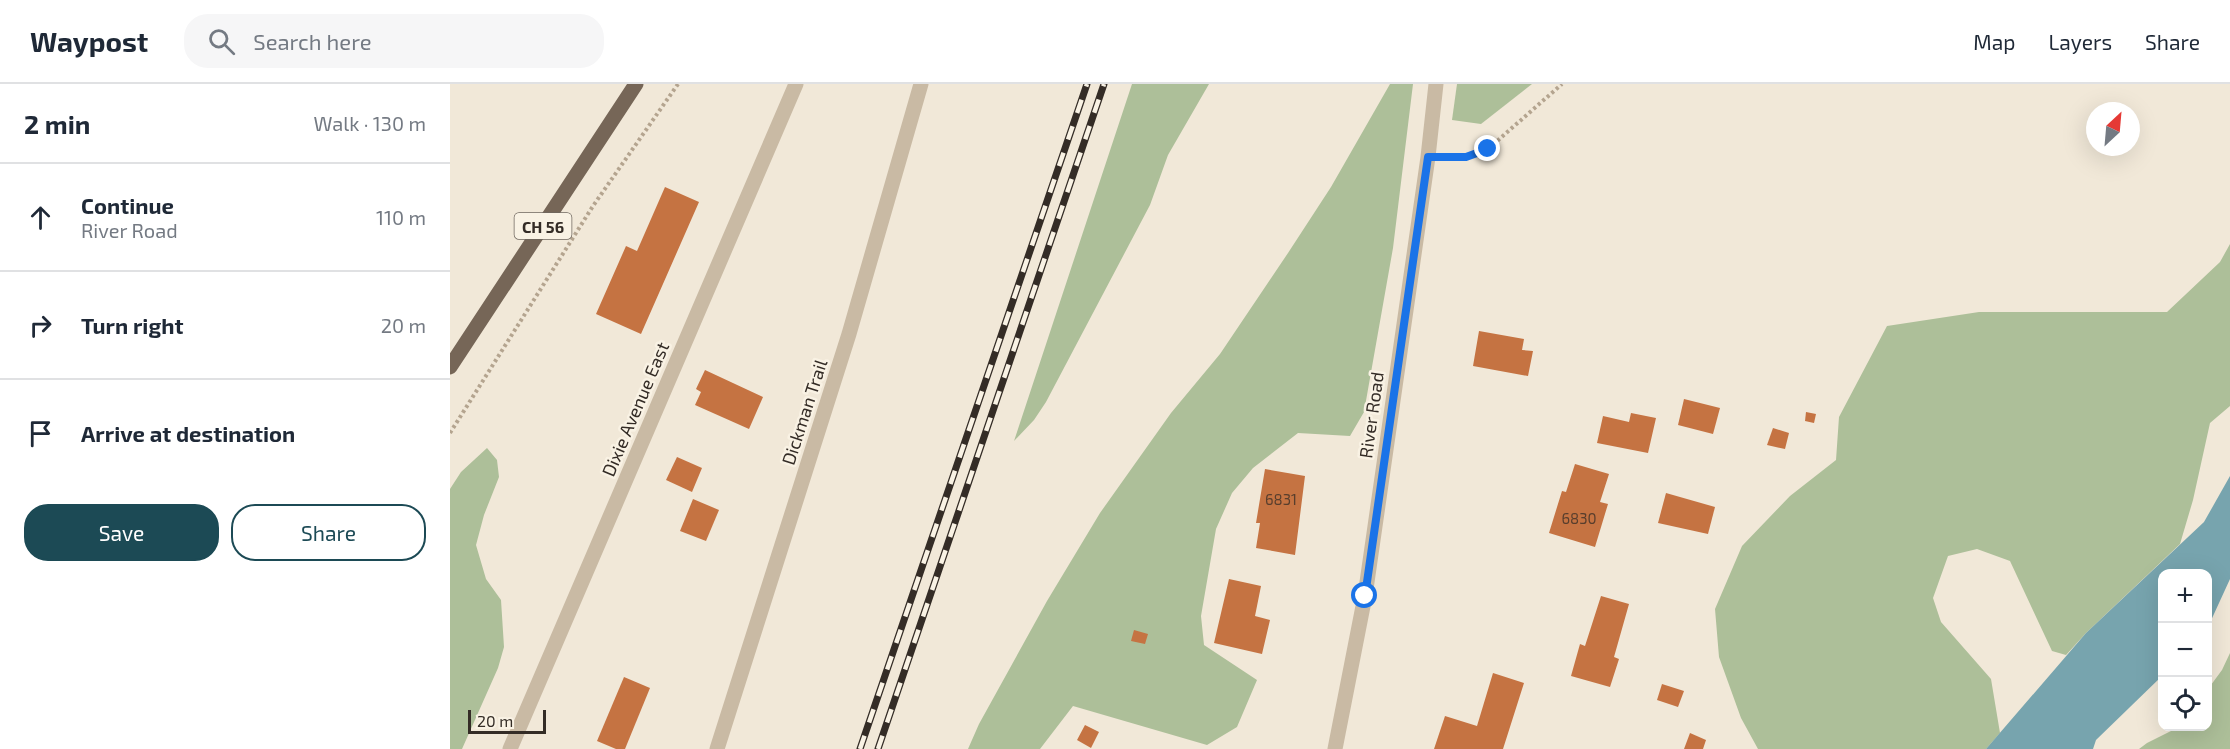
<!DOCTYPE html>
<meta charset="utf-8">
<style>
body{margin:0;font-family:"Exo 2",sans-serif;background:#f6f6f7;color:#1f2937}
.controls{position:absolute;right:18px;bottom:18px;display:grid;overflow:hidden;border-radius:12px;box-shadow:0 6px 24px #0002}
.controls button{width:54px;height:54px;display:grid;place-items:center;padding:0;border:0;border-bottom:2px solid #e0e1e3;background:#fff;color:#1f2937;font:30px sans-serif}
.compass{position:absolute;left:1636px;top:18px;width:54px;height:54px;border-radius:50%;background:#fff;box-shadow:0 6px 24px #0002;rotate:26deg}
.scale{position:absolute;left:18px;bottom:15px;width:78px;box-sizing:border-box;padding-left:6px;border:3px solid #342c26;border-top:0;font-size:16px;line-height:21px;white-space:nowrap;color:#342c26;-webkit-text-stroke:4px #f9f2e4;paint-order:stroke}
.stop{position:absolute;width:18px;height:18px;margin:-14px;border:4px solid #1a73e8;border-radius:50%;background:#fff}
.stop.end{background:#1a73e8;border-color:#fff;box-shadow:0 2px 6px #0008}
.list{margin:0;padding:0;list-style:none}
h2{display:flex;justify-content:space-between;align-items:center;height:78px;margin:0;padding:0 24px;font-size:26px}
h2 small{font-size:20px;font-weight:400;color:#747a83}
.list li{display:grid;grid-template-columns:39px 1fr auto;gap:18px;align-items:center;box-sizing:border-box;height:108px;padding:0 24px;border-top:2px solid #e0e1e3}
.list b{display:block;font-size:22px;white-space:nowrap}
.list p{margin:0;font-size:20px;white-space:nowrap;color:#747a83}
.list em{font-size:20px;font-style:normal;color:#747a83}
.actions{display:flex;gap:12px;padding:18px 24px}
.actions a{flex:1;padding:14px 0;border:2px solid #1c4a55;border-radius:24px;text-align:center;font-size:21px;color:#1c4a55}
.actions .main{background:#1c4a55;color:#fff}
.icon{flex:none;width:33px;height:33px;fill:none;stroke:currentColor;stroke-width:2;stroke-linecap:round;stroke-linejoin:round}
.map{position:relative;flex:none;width:1780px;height:665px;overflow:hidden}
header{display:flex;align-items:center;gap:36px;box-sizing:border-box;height:84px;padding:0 30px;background:#fff;border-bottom:2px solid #e0e1e3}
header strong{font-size:28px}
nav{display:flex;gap:33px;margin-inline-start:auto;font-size:21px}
.search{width:420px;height:54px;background:#f6f6f7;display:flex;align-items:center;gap:15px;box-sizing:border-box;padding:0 21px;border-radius:24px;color:#747a83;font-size:22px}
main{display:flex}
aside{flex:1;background:#fff}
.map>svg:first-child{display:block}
.green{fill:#adbf99}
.water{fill:#77a4ae}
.building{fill:#c57342}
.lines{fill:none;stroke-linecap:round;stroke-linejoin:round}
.path{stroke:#b4a48f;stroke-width:4;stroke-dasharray:3 3;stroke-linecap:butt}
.minor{stroke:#c9baa4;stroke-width:15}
.major{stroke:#766657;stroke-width:15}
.rail-casing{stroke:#342c26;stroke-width:7}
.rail{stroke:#f9f2e4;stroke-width:4.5;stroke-dasharray:14;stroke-linecap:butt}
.route{stroke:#1a73e8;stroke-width:8}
.labels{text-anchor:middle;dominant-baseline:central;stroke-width:5;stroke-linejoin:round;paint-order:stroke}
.number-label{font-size:15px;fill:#583e2d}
.shield{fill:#f9f2e4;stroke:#6f675f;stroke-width:1.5}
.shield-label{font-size:16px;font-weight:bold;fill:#342c26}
.street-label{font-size:18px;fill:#342c26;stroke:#f9f2e4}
</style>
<header>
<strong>Waypost</strong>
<div class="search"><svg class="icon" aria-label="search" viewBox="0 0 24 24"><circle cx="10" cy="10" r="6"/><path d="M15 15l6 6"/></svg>Search here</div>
<nav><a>Map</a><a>Layers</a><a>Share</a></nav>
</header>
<main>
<aside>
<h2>2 min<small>Walk · 130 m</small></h2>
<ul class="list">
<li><svg class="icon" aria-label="ahead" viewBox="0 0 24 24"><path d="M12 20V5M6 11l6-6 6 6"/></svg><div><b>Continue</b><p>River Road</p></div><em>110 m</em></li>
<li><svg class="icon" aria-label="right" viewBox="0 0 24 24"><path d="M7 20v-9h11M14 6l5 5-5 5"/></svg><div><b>Turn right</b></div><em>20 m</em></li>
<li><svg class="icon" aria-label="arrive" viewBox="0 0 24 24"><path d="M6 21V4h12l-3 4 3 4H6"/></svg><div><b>Arrive at destination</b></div></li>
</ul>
<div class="actions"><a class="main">Save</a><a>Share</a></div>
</aside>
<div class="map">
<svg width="1780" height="665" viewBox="0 0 1780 665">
<rect width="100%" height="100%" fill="#f1e8d8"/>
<g class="green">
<path d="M682,0H759L718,71L700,121L596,318L584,336L564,357Z"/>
<path d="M940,0H963L943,164L914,328L900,352L848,349L803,384L782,409L766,445L751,532L754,561L807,596L787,643L757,661L623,622L590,665H518L529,640L597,517L650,429L721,329L770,270L838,169L881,103Z"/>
<path d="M1007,0H1082L1031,40L1002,36Z"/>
<path d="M1780,160V322L1760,339L1743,416L1730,460L1636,549L1616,571L1602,567L1560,477L1527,465L1498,472L1483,514L1491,538L1541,595L1550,649L1536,665H1308L1291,634L1269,573L1265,525L1292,462L1340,412L1386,376L1389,333L1437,242L1529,228H1717L1770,178Z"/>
<path d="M37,364L47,376L49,393L34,431L26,461L36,495L51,516L54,563L48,584L12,665H0V405L11,388Z"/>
<path d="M1780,569V665H1689L1697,659L1729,643L1758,642V605L1772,586Z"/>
</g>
<path class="water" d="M1780,392V495L1758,543V490H1712V592L1646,656L1643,665H1536L1636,549L1754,438Z"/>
<g class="building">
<path d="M215,103L249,118L191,250L146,230L176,162L187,167Z"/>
<path d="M1029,247L1074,255L1072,266L1083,267L1078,292L1023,282Z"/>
<path d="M255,286L313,313L299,345L245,321L251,308L246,305Z"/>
<path d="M1234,315L1270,324L1263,350L1228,341Z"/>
<path d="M1356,328L1366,330L1364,339L1355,337Z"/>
<path d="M1181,329L1206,334L1198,369L1147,359L1153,332L1179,338Z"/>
<path d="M1323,344L1339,349L1335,365L1317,361Z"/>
<path d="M227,373L252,384L242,408L216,396Z"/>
<path d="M1125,380L1159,390L1150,418L1158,420L1145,463L1099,449L1112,407L1116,408Z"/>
<path d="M815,385L855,392L845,471L806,464L810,439H806Z"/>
<path d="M1216,409L1265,423L1258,450L1208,439Z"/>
<path d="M243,415L269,426L256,457L230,447Z"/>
<path d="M779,495L811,502L805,532L820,536L812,570L764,559Z"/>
<path d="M1151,512L1179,520L1164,573L1169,575L1160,603L1121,592L1130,560L1135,562Z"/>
<path d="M684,546L698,550L695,560L681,557Z"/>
<path d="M1043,589L1074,599L1053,665H984L995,632L1027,642Z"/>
<path d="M174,593L200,604L175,665H166L147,657Z"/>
<path d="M1212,600L1234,607L1228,623L1207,616Z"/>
<path d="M635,641L649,648L641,664L627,656Z"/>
<path d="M1240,649L1256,656L1253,665H1234Z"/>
</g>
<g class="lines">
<g class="path">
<path d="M998,73H1016L1038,65L1112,0"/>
<path d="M0,349L143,122L228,0"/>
</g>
<g class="minor">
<path d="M60,665L346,0"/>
<path d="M267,665L399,250L471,0"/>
<path d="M885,665L915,512L978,73L986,0"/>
</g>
<path class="major" d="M0,283L186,0"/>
<g class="rail-casing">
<g id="rail">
<path d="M410,665L637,0"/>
<path d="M428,665L654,0"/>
</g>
</g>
<use href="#rail" class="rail"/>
</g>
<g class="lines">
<path class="route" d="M915,512L978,73H1016L1038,65"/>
</g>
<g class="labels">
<g class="number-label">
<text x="831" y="415">6831</text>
<text x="1129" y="434">6830</text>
</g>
<rect class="shield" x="64.5" y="129" width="57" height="26" rx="4.5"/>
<g class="shield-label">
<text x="93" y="142">CH 56</text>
</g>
<g class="street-label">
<text transform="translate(185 325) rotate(-67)">Dixie Avenue East</text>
<text transform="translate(354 328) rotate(-72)">Dickman Trail</text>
<text transform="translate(921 331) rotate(-82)">River Road</text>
</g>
</g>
</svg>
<div class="controls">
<button>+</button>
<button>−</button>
<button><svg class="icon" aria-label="locate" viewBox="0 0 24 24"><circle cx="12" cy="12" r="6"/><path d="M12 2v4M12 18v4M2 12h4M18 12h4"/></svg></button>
</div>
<svg class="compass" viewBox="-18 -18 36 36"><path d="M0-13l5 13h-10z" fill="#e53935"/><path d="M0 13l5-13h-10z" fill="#747a83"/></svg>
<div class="scale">20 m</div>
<div class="stop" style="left:915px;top:512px"></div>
<div class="stop end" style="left:1038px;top:65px"></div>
</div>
</main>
